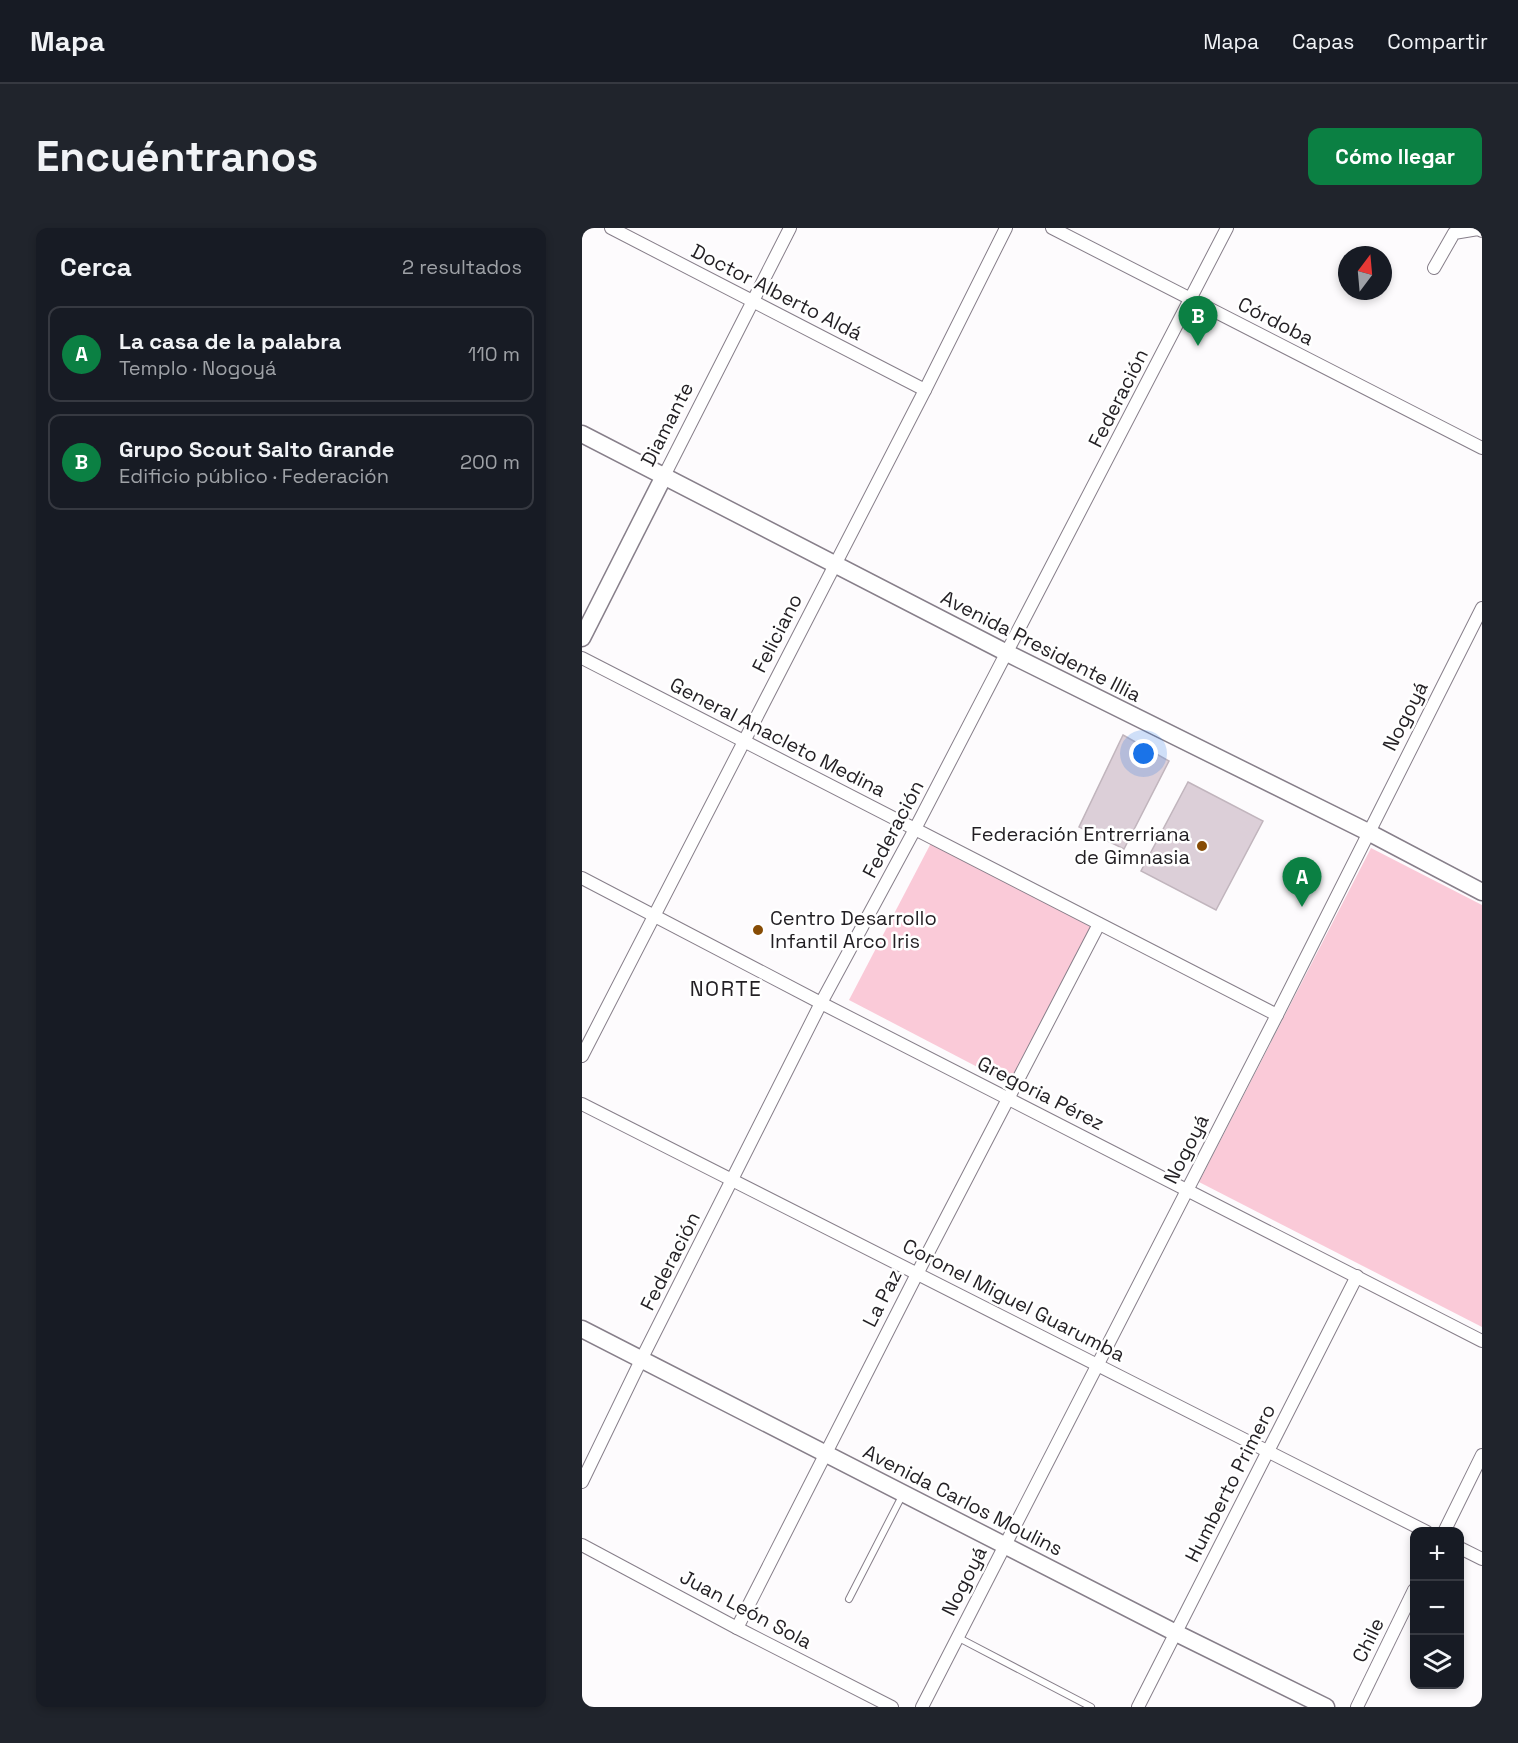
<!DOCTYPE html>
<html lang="es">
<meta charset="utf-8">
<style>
body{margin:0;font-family:"Space Grotesk",sans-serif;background:#20242c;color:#f1f3f6}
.controls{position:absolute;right:18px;bottom:18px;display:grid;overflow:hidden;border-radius:12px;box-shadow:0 3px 9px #0003}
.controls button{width:54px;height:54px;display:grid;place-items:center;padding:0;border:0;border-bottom:2px solid #363941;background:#171b24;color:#f1f3f6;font:30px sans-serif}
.compass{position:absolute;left:756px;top:18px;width:54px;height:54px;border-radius:50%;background:#171b24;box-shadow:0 3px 9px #0003;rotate:16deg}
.you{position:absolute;left:562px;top:526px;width:21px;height:21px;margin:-15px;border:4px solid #fff;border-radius:50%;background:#1a73e8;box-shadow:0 0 0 9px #1a73e833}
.badge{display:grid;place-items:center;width:39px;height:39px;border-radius:50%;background:#0b8043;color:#fff;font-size:20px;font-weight:700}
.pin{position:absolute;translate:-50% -50px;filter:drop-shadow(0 2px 3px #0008)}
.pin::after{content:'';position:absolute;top:32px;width:21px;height:18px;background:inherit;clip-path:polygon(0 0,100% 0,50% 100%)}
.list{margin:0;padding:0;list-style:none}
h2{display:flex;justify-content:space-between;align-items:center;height:78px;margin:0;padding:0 24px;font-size:26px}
h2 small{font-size:20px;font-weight:400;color:#9ea1a6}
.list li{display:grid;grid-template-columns:39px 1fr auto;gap:18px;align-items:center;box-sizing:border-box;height:96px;margin:0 12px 12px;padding:0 12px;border:2px solid #363941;border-radius:12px}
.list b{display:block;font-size:22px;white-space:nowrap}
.list p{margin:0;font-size:20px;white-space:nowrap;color:#9ea1a6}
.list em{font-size:20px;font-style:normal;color:#9ea1a6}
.icon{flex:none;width:33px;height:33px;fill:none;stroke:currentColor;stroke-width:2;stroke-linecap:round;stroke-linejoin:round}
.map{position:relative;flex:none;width:900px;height:1479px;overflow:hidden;border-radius:12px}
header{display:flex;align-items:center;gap:36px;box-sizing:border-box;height:84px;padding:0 30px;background:#171b24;border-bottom:2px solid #363941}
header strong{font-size:28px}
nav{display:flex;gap:33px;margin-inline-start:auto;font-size:21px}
.intro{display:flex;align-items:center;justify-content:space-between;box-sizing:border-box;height:144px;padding:0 36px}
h1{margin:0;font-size:42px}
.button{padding:15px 27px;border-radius:12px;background:#0b8043;color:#fff;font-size:21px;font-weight:700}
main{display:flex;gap:36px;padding:0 36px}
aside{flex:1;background:#171b24;border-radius:12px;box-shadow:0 3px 9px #0003}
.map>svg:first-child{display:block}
.green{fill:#facad8}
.building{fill:#dccfd8;stroke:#c1b5bd;stroke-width:1.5}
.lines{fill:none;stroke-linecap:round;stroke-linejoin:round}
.lane-casing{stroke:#877f8a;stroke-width:8}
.street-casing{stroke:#877f8a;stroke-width:14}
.secondary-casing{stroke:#877f8a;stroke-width:19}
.lane{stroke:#fff;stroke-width:6}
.street{stroke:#fff;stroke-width:12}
.secondary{stroke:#fff;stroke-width:16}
.poi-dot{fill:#874c05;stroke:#fff;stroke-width:2}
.labels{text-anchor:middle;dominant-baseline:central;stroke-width:5;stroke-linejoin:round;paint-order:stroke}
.street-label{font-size:20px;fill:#221f23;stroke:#fff}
.poi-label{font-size:20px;fill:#221f23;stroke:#fff;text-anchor:end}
.neighbourhood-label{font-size:21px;letter-spacing:1.5px;fill:#221f23;stroke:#fff}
</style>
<header>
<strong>Mapa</strong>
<nav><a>Mapa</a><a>Capas</a><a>Compartir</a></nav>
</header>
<div class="intro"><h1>Encuéntranos</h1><a class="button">Cómo llegar</a></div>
<main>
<aside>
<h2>Cerca<small>2 resultados</small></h2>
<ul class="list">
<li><span class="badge">A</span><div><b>La casa de la palabra</b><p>Templo · Nogoyá</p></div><em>110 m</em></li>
<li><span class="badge">B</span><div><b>Grupo Scout Salto Grande</b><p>Edificio público · Federación</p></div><em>200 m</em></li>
</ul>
</aside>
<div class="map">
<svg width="900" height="1479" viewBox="0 0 900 1479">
<rect width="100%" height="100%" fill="#fdfbfd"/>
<g class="green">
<path d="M349,615L510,699L428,856L267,772Z"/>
<path d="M789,620L900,677V1099L617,954Z"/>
</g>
<g class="building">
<path d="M541,507L587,533L542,621L497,599Z"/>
<path d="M606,554L681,593L634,682L559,643Z"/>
</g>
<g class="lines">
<g class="lane-casing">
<g id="lane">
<path d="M267,1371L321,1266"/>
<path d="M375,1409L509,1479"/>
</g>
</g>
<g class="street-casing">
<g id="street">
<path d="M29,0L343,162"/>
<path d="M470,0L900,220"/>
<path d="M852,40L872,5L896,1L900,3"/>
<path d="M82,248L208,0"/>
<path d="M0,430L695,787"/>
<path d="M0,650L239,775L900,1113"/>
<path d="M0,828L343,162L424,0"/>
<path d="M0,876L845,1304"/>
<path d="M0,1254L60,1130L239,775L333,601L645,0"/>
<path d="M862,1304L900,1227"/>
<path d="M0,1317L155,1400L310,1479"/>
<path d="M878,1320L900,1331"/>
<path d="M155,1400L335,1046L517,696"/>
<path d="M340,1479L695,787L900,380"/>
<path d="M556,1479L775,1048"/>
<path d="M775,1479L832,1362"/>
</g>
</g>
<g class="secondary-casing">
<g id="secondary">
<path d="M0,206L425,425L786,604L900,664"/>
<path d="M0,410L82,248"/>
<path d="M0,1101L594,1405L744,1479"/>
</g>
</g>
<use href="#lane" class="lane"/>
<use href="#street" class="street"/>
<use href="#secondary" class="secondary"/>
</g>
<g class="poi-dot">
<circle cx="620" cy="618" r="6"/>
<circle cx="176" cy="702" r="6"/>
</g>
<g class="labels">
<g class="street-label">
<text transform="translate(195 64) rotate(27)">Doctor Alberto Aldá</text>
<text transform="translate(694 93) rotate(27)">Córdoba</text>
<text transform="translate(536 170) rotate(-63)">Federación</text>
<text transform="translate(85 196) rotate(-63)">Diamante</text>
<text transform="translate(195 405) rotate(-63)">Feliciano</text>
<text transform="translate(459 418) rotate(27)">Avenida Presidente Illia</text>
<text transform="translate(823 488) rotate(-63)">Nogoyá</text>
<text transform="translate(196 509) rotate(27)">General Anacleto Medina</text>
<text transform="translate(311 601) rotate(-62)">Federación</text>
<text transform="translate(459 865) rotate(27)">Gregoria Pérez</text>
<text transform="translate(604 921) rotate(-63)">Nogoyá</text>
<text transform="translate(88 1033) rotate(-63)">Federación</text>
<text transform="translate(300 1070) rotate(-63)">La Paz</text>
<text transform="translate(432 1072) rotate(27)">Coronel Miguel Guarumba</text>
<text transform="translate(648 1255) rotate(-63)">Humberto Primero</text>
<text transform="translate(381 1272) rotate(27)">Avenida Carlos Moulins</text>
<text transform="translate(382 1353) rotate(-63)">Nogoyá</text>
<text transform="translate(164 1381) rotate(28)">Juan León Sola</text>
<text transform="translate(786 1412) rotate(-64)">Chile</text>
</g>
<g class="poi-label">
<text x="608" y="606">Federación Entrerriana<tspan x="608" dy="23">de Gimnasia</tspan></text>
<text x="188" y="690" text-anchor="start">Centro Desarrollo<tspan x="188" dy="23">Infantil Arco Iris</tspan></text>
</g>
<g class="neighbourhood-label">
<text x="144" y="760">NORTE</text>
</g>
</g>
</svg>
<div class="controls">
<button>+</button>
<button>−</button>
<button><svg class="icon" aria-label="layers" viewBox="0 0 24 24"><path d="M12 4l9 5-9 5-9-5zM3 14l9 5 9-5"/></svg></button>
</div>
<svg class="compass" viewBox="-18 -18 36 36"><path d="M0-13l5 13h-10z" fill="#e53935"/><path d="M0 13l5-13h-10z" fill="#9ea1a6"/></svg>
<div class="you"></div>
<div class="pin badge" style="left:720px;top:679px">A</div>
<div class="pin badge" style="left:616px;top:118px">B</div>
</div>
</main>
